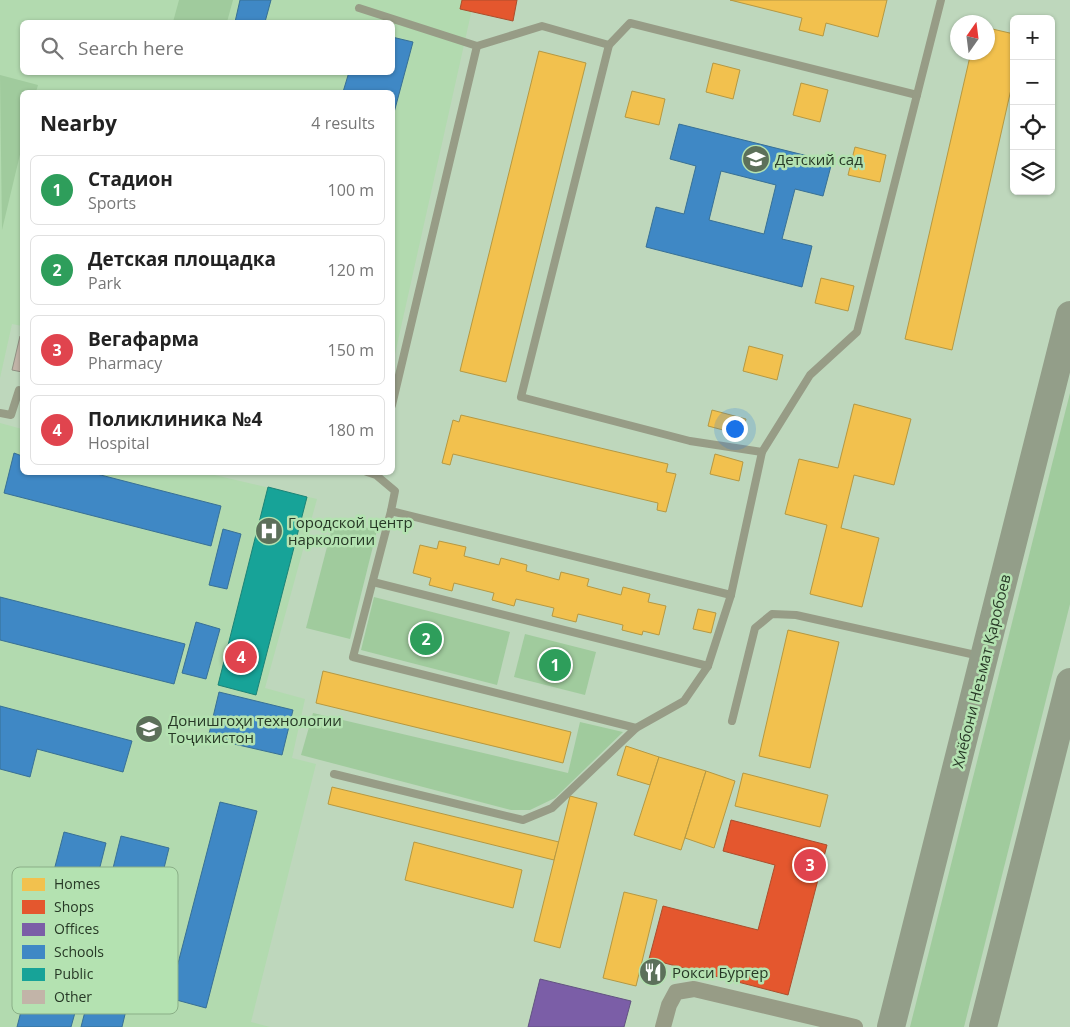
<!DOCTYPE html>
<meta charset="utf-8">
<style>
body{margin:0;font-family:"Open Sans",sans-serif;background:#f2f2f2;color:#222}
.controls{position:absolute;right:15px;top:15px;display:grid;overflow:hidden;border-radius:8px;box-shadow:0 1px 4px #0004}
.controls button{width:45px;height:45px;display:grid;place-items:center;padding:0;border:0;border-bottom:1px solid #e0e0e0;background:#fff;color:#222;font:25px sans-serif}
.compass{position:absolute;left:950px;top:15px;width:45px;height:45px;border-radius:50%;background:#fff;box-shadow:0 1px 4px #0004;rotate:14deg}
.you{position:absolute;left:734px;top:428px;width:18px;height:18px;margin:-12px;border:4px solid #fff;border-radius:50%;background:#1a73e8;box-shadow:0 0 0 8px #1a73e833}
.badge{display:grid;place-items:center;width:32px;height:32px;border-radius:50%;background:#db2777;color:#fff;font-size:16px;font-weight:700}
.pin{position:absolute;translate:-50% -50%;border:2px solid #fff;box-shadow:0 1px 5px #0006}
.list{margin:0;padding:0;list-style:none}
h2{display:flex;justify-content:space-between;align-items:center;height:65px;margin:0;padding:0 20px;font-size:21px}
h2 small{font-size:16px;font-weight:400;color:#767676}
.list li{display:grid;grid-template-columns:32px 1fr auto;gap:15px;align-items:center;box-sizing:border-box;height:70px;margin:0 10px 10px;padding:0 10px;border:1px solid #e0e0e0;border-radius:8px}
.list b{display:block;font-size:19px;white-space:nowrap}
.list p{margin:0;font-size:16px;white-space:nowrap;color:#767676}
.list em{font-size:16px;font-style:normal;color:#767676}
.icon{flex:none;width:28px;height:28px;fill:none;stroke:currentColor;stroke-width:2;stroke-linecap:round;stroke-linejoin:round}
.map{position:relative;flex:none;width:1070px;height:1027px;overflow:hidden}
.search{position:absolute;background:#fff;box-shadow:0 1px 4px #0004;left:20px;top:20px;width:375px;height:55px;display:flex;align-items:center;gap:12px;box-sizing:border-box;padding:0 18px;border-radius:8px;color:#767676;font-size:19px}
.panel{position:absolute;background:#fff;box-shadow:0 1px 4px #0004;left:20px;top:90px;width:375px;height:385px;border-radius:8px}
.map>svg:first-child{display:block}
.built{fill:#b2daaf;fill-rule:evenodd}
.green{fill:#a0cb9d}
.homes{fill:#f2c14e;stroke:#b59842}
.shops{fill:#e4572e;stroke:#ab4e2c}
.offices{fill:#7b5ea7;stroke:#625380}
.schools{fill:#3f88c5;stroke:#387095;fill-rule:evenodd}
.public{fill:#17a398;stroke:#1c8376}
.building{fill:#c2b4a8;stroke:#919184}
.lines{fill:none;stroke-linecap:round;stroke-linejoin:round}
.lane{stroke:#979c86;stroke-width:8}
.street{stroke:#979c86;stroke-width:16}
.highway{stroke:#939e89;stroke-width:28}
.labels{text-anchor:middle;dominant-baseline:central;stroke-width:5;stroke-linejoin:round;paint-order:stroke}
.poi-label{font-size:15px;fill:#273926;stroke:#b4e2b1;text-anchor:start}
.street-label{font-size:15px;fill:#273926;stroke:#b4e2b1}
.key{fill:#b4e2b1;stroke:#8aaf87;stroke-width:1}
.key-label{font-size:14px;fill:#273926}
</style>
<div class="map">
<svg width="1070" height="1027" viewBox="0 0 1070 1027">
<rect width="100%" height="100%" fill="#bed7bc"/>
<g class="built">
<path d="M0,0H474L393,363L392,92H22V326L12,324L0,378ZM22,22H392V72H22Z"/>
<path d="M0,423L22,429V472L206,473L317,499L265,688L305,699L292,758L316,764L251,1022L270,1027H0Z"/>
</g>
<g class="green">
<path d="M179,0H233L227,22H173Z"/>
<path d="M0,75L38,85L36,92H22V146L2,230Z"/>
<path d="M1070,393V604L964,1027H910Z"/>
<path d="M334,520L377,530L350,639L306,628Z"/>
<path d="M374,597L510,632L497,685L361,650Z"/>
<path d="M525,634L596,652L585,695L514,677Z"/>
<path d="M313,713L568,773L580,722L623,732L555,798L530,810H511L301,755Z"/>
</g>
<g class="homes">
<path d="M730,0H887L878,37L826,23L823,36L799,30L802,18Z"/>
<path d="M988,28L1014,34V76L952,350L905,339L971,52H988Z"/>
<path d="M539,51L586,63L506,382L460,371Z"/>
<path d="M713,63L740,70L733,99L706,92Z"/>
<path d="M801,83L828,90L820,122L793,115Z"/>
<path d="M632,91L665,99L659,125L625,117Z"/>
<path d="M855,147L886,155L880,182L848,175Z"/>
<path d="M821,278L854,286L848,311L815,303Z"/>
<path d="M749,346L783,355L777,380L743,371Z"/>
<path d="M854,404L911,419L894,485L854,475L841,528L879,538L862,607L810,594L827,525L785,514L799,459L838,468Z"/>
<path d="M712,410L746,419L742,435L708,426Z"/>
<path d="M461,415L668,464L666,472L676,474L666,512L657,510L658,503L453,454L450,465L442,463L453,420L459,422Z"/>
<path d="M715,454L743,462L739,481L710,474Z"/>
<path d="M439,541L466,547L464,556L499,565L501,558L527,565L526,571L559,580L561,572L589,579L587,586L621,595L623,587L650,594L648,602L666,606L659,635L643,631L642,635L622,630L623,625L578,614L576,622L552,616L554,608L516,599L514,606L492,600L494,593L454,583L452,591L429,585L431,578L413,573L420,545L437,549Z"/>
<path d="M698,609L716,613L711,633L693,629Z"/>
<path d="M788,630L839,642L810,768L759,756Z"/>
<path d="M323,671L571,732L563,763L316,703Z"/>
<path d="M626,746L659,757L650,785L617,775Z"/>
<path d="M659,757L706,771L681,850L634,835Z"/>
<path d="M706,771L735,781L714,848L685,838Z"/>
<path d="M743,773L828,795L820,827L735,806Z"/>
<path d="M332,787L559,842L554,860L328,804Z"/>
<path d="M570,796L597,803L560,948L534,941Z"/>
<path d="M414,842L522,870L513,908L405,880Z"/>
<path d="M624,892L657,900L636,986L603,978Z"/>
</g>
<g class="shops">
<path d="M462,0H517L513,21L460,9Z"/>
<path d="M731,820L827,845L788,995L649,959L663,906L758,930L775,865L723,851Z"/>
</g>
<path class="offices" d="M540,979L631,1001L624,1027H528Z"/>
<g class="schools">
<path d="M240,0H271L265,22H235Z"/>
<path d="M392,37L413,42L392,120V92H343L349,72H392Z"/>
<path d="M679,124L832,162L823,196L795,189L782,239L812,246L802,287L646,247L656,207L684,214L696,166L670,159ZM721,171L776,185L764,234L709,220Z"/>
<path d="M14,453L22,456V472H89L221,506L211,546L4,493Z"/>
<path d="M223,529L241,534L227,589L209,585Z"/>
<path d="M0,597L185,644L174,684L0,640Z"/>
<path d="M196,622L220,629L206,679L182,673Z"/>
<path d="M219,692L293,710L282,755L208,738Z"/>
<path d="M0,706L132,741L123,772L37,749L30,777L0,769Z"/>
<path d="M220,802L257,811L206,1008L169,998Z"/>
<path d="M64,832L106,843L73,974L30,963Z"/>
<path d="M121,836L169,848L134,989L86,977Z"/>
<path d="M25,996L76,1009L71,1027H17Z"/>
<path d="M89,996L127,1006L122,1027H81Z"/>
</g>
<path class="public" d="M268,487L307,497L256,695L218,685Z"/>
<path class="building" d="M20,336L22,337V372L12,370Z"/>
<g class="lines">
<g class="lane">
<path d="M359,8L477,46L392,405"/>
<path d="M609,45L630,23L917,95"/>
<path d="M477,46L542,26L609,45L521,397L690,441L762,452L810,375L857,332L941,0"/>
<path d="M0,413L11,415L19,390L22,391"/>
<path d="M367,472L376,475L395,491L391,511L731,595"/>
<path d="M391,511L353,657L636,728L684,701L708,666L731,595L762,452"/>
<path d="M373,582L708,666"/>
<path d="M732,721L755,628L772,614L796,615L980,656"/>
<path d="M334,774L523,820L552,808L636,728"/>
</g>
<path class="street" d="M663,1027L669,1005L676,992L694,989L855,1027"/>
<g class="highway">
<path d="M891,1027L1070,315"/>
<path d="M983,1027L1070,682"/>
</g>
</g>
<defs>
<g id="school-disc" transform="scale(1.4375)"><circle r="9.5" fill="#5c705a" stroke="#b4e2b1"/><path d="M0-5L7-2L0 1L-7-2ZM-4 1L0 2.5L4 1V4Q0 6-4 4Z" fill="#fff"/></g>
<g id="hospital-disc" transform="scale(1.4375)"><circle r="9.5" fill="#5c705a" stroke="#b4e2b1"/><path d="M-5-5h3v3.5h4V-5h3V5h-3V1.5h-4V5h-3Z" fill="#fff"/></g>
<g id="university-disc" transform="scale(1.4375)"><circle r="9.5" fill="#5c705a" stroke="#b4e2b1"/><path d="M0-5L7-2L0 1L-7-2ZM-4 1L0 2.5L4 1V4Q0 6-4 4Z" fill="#fff"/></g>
<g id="restaurant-disc" transform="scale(1.4375)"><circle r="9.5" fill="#5c705a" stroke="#b4e2b1"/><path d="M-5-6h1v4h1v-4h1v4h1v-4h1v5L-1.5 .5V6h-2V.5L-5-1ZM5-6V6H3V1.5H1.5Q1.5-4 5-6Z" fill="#fff"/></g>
</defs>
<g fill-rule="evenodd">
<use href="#school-disc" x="756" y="159"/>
<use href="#hospital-disc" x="269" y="531"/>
<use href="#university-disc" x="149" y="729"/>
<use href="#restaurant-disc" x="653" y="972"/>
</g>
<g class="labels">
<g class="poi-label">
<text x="775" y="159">Детский сад</text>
<text x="288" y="522">Городской центр<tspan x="288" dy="17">наркологии</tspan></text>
<text x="168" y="720">Донишгоҳи технологии<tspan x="168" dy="17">Тоҷикистон</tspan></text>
<text x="672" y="972">Рокси Бургер</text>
</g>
<g class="street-label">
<text transform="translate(981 671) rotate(-76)">Хиёбони Неъмат Қаробоев</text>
</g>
</g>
<rect x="12" y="867" width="166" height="147" rx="8" class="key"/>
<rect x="22" y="878" width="23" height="13" fill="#f2c14e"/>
<rect x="22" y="900" width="23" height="14" fill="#e4572e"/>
<rect x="22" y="923" width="23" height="13" fill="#7b5ea7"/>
<rect x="22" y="945" width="23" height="14" fill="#3f88c5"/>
<rect x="22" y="968" width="23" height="13" fill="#17a398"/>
<rect x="22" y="990" width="23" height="14" fill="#c2b4a8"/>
<g class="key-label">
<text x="54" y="889">Homes</text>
<text x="54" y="912">Shops</text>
<text x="54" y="934">Offices</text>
<text x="54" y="957">Schools</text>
<text x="54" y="979">Public</text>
<text x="54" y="1002">Other</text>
</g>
</svg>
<div class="controls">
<button>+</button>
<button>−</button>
<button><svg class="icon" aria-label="locate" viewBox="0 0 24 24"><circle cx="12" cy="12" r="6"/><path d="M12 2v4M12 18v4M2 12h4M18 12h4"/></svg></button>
<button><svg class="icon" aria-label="layers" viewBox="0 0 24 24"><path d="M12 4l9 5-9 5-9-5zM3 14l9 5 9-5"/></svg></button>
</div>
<svg class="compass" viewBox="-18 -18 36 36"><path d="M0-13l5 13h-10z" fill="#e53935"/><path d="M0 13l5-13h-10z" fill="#767676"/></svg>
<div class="you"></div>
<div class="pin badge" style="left:555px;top:665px;background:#2e9e5b">1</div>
<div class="pin badge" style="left:426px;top:639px;background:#2e9e5b">2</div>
<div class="pin badge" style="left:810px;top:865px;background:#e0444e">3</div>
<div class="pin badge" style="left:241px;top:657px;background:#e0444e">4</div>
<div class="search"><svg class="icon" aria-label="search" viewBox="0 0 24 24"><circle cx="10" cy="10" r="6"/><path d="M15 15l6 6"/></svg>Search here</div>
<section class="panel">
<h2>Nearby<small>4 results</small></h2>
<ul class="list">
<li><span class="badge" style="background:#2e9e5b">1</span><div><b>Стадион</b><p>Sports</p></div><em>100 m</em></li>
<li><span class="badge" style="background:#2e9e5b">2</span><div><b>Детская площадка</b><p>Park</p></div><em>120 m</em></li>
<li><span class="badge" style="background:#e0444e">3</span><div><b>Вегафарма</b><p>Pharmacy</p></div><em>150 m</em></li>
<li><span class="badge" style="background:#e0444e">4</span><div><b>Поликлиника №4</b><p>Hospital</p></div><em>180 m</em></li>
</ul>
</section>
</div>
